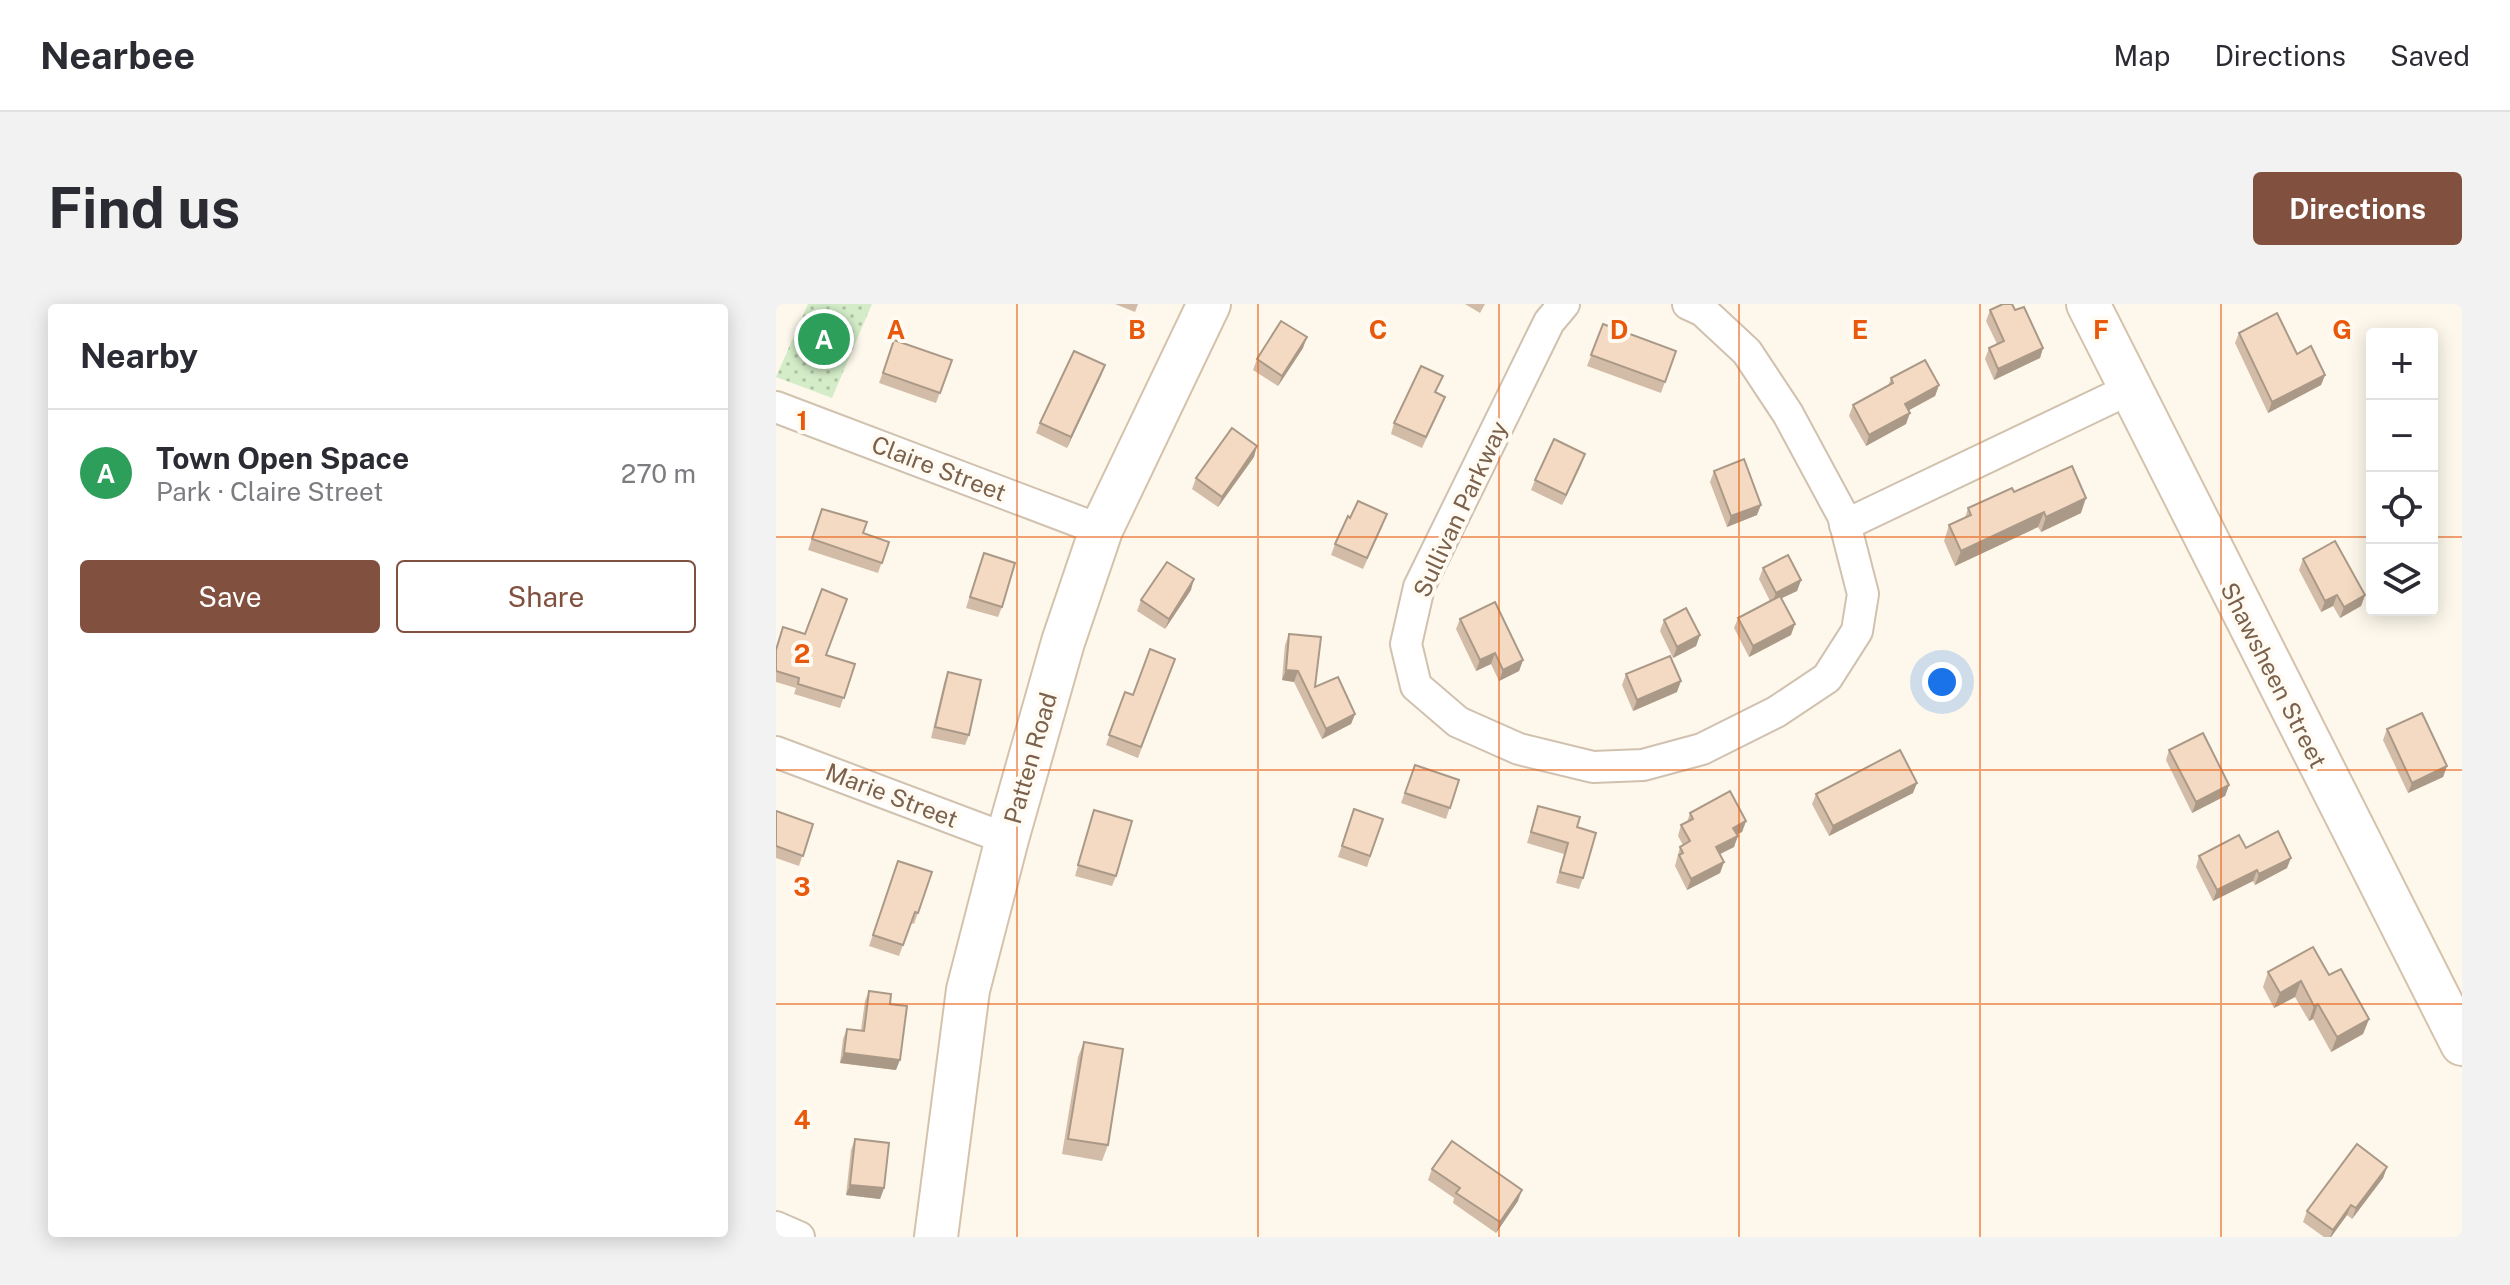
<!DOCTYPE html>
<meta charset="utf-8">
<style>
body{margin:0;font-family:"Public Sans",sans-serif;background:#f2f2f3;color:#2b2b33}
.controls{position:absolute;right:24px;top:24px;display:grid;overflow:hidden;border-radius:8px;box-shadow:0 4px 20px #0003}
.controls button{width:72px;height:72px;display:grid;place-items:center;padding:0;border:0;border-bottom:2px solid #e1e1e2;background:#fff;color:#2b2b33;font:40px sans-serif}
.you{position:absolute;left:1166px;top:378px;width:28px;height:28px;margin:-20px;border:6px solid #fff;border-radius:50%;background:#1a73e8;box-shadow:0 0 0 12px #1a73e833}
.badge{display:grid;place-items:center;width:52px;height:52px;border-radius:50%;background:#81503f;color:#fff;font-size:26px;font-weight:700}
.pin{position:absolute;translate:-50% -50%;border:4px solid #fff;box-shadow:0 2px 8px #0006}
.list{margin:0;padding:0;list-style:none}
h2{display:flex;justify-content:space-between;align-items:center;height:104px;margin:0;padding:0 32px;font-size:34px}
h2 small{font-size:26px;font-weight:400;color:#7c7c81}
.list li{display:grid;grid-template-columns:52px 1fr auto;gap:24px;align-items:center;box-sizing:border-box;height:128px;padding:0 32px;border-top:2px solid #e1e1e2}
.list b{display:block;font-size:30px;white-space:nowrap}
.list p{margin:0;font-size:26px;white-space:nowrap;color:#7c7c81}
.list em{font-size:26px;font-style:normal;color:#7c7c81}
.actions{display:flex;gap:16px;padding:24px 32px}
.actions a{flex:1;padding:18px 0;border:2px solid #81503f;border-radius:8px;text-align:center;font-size:28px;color:#81503f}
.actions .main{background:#81503f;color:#fff}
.icon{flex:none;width:44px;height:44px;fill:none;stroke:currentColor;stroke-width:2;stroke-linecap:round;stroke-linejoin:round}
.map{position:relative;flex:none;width:1686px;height:933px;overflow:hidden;border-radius:8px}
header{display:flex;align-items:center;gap:48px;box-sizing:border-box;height:112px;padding:0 40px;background:#fff;border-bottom:2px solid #e1e1e2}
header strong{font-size:38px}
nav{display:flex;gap:44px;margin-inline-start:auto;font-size:28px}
.intro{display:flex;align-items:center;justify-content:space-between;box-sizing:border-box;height:192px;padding:0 48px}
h1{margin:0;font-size:56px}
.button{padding:20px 36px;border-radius:8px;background:#81503f;color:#fff;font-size:28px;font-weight:700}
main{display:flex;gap:48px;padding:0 48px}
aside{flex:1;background:#fff;border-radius:8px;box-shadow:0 4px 20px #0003}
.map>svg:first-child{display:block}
.park{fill:url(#park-dots)}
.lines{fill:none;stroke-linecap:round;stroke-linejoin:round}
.street-casing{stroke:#d1c1af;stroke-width:34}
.secondary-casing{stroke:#d5c2ad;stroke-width:46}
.street{stroke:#fff;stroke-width:30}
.secondary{stroke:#fff;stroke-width:42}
.wall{fill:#d2bba7}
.shaded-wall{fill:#ab9988}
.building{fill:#f4dac2;stroke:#ab9988;stroke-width:2}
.grid{fill:none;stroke:#e8590c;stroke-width:2;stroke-opacity:0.55}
.labels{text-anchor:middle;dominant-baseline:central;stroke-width:8;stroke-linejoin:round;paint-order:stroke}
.street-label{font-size:24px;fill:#7b614c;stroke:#fffbf3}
.grid-label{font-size:26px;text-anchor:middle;font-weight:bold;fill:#e8590c;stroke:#fffbf3;stroke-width:8;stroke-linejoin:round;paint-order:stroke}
</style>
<header>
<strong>Nearbee</strong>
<nav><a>Map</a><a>Directions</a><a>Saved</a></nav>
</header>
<div class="intro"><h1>Find us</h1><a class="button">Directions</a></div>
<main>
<aside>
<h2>Nearby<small></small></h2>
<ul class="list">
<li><span class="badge" style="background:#2e9e5b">A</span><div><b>Town Open Space</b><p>Park · Claire Street</p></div><em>270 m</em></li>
</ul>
<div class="actions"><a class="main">Save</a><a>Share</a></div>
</aside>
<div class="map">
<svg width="1686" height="933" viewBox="0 0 1686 933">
<defs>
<pattern id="park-dots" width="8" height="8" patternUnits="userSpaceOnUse" patternTransform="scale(2)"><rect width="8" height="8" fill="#d4edc8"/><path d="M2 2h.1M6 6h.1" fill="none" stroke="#b1c3a5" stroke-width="1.8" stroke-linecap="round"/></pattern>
</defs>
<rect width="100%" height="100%" fill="#fdf8eb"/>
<path class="park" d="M32,0H96L56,94L0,73Z"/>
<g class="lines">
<g class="street-casing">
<g id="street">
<path d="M788,0L773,18L643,283L630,340L640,382L682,418L743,445L817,463L867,461L926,445L1000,408L1051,374L1081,327L1087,290L1067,212L1012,110L971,48L927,7L912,0"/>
<path d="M0,103L325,226"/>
<path d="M1069,221L1354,85"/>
<path d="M0,448L231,535"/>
<path d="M0,923L23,933"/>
</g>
</g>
<g class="secondary-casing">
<g id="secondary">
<path d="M1312,0L1686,740"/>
<path d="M160,933L192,686L231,535L287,338L325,226L433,0"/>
</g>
</g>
<use href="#street" class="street"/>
<use href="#secondary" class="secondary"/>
</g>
<g class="wall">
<path d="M339,0H362L359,8Z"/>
<path d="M689,0H709L704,9Z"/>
<path d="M1214,6H1239L1267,44L1264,54L1218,76L1209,55L1213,44L1221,40L1210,17Z"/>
<path d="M827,20L900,47L885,89L811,62Z"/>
<path d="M1463,29L1521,50L1549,71L1545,81L1492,109L1459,39Z"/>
<path d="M118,36L176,56L160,99L103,79Z"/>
<path d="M527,44L502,82L477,66L481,55Z"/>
<path d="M329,61L291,144L260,129L264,119Z"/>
<path d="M1115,74L1163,81L1159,92L1133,106L1130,120L1090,142L1073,112L1077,101L1112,82Z"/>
<path d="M660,89L665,103L646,144L615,130L618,119Z"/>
<path d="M478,153L442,203L416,185L420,174Z"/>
<path d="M805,161L786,201L755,186L759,176Z"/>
<path d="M938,167L981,211L951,223L934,178Z"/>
<path d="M1238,188L1305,209L1265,228L1262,223L1179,262L1168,237L1173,221L1189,214L1192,204Z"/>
<path d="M46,205L87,229L113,238L102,269L32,246Z"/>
<path d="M607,221L587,265L555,251L559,240Z"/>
<path d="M1527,255L1589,291L1585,302L1564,314L1557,302L1545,308L1523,266Z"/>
<path d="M204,259L226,303L222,313L190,304Z"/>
<path d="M987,264L1025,276L1021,287L1005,294L1015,331L973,353L958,324L962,314L994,297L983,275Z"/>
<path d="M415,286L389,325L361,307L365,296Z"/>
<path d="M684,315L747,356L743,367L723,377L715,360L700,367L680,325Z"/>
<path d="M888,316L924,331L920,342L897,354L884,327Z"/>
<path d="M513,330L539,383L579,410L575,420L546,435L518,378L506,376L509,341Z"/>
<path d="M0,345L50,351L79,360L64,404L18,390L20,384L0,378Z"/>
<path d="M399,355L362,454L330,441L349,388L357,391Z"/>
<path d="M172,368L193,431L189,441L155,434L168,379Z"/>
<path d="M850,370L901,388L857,407L846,381Z"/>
<path d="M1611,425L1671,462L1667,473L1632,489L1607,436Z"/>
<path d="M1393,446L1453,481L1449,492L1416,509L1390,456Z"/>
<path d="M639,461L683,476L670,515L625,499Z"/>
<path d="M1137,489L1053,532L1036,500L1040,490Z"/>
<path d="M762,502L801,523L807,574L803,585L780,579L788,550L751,539Z"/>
<path d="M578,505L607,515L591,563L562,553Z"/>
<path d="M318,506L340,572L336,582L299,572Z"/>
<path d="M0,507L37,520L23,562L0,554Z"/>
<path d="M914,509L970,517L966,528L961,530L958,543L944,550L948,558L944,569L911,586L899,562L904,543L907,541L902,532L905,521L911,518Z"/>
<path d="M1470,544L1511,564L1479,581L1477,577L1437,597L1420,563L1423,552Z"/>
<path d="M122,557L156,568L138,620L135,619L123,652L93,642Z"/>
<path d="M1492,668L1553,671L1593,715L1587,730L1555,748L1537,715L1533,717L1519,693L1498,704L1487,683Z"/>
<path d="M93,687L114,700L120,766L64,759L67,735L71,725L85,726L89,697Z"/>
<path d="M308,738L332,841L326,857L286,850L302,753Z"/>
<path d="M79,835L108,884L104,895L70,891L75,846Z"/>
<path d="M1611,863L1607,874L1576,915L1571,911L1555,933H1548L1527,918L1531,907Z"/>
<path d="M656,865L742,897L720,929L677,899L678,894L652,876Z"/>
</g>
<g class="shaded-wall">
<path d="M531,33L527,44L502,82L506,72Z"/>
<path d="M1267,44L1264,54L1218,76L1222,65Z"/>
<path d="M329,61L325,72L291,144L295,133Z"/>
<path d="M1549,71L1545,81L1492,109L1496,98Z"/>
<path d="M1163,81L1159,92L1126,110L1129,100Z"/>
<path d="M1134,109L1130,120L1090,142L1093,131Z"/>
<path d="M481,142L478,153L442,203L446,193Z"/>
<path d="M809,150L805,161L786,201L790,191Z"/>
<path d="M1310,194L1305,209L1265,228L1270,213Z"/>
<path d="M985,201L981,211L951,223L955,212Z"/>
<path d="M1268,208L1262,223L1179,262L1185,247Z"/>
<path d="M418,275L415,286L389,325L393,315Z"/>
<path d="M1025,276L1021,287L996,299L1000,289Z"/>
<path d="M1561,291L1557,302L1545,308L1549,297Z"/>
<path d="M1589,291L1585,302L1564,314L1568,303Z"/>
<path d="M1019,320L1015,331L973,353L977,342Z"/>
<path d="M924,331L920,342L897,354L901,343Z"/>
<path d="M719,349L715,360L700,367L704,356Z"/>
<path d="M747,356L743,367L723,377L727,366Z"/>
<path d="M510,366L522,367L518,378L506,376Z"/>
<path d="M905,377L901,388L857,407L861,396Z"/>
<path d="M579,410L575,420L546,435L550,425Z"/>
<path d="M1671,462L1667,473L1632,489L1636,479Z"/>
<path d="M1141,479L1137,489L1053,532L1057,522Z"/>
<path d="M1453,481L1449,492L1416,509L1420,498Z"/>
<path d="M970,517L966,528L953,534L957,524Z"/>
<path d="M962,532L958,543L936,554L940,543Z"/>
<path d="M1515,554L1511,564L1479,581L1483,570Z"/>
<path d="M948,558L944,569L911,586L915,575Z"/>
<path d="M1481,566L1477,577L1437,597L1441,586Z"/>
<path d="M1525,677L1519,693L1498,704L1504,689Z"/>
<path d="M1542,700L1537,715L1533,717L1538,702Z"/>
<path d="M1593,715L1587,730L1555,748L1561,733Z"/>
<path d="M68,749L124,756L120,766L64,759Z"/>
<path d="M1611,863L1607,874L1576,915L1580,904Z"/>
<path d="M74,881L108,884L104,895L70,891Z"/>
<path d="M746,886L742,897L720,929L724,918Z"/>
<path d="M1575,901L1571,911L1555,933H1554L1557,926Z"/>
</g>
<g class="building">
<path d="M1227,0H1236L1239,6L1248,3L1267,44L1222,65L1213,44L1228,37L1214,6Z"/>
<path d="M1501,9L1521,50L1535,42L1549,71L1496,98L1463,29Z"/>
<path d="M505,17L531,33L506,72L481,55Z"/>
<path d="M827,20L900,47L889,78L815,51Z"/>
<path d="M118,36L176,56L164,89L107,69Z"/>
<path d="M298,47L329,61L295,133L264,119Z"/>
<path d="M1149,56L1163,81L1129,100L1134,109L1093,131L1077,101L1117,79L1115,74Z"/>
<path d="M645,62L667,72L659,88L669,93L650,133L618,119Z"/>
<path d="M456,124L481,142L446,193L420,174Z"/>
<path d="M778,135L809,150L790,191L759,176Z"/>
<path d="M968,155L985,201L955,212L938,167Z"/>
<path d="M1296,162L1310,194L1270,213L1268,208L1185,247L1173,221L1195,211L1192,204L1236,184L1238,188Z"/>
<path d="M582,197L611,210L591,254L559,240L572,212L574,214Z"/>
<path d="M46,205L91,218L87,229L113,238L106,259L36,235Z"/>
<path d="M1559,237L1589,291L1568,303L1561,291L1549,297L1527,255Z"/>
<path d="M208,249L239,259L226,303L194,293Z"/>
<path d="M1012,251L1025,276L1000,289L987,264Z"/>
<path d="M391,258L418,275L393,315L365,296Z"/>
<path d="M46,285L71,295L50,351L79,360L68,394L22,380L23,374L0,367V346L7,323L29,330Z"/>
<path d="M1004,292L1019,320L977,342L962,314Z"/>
<path d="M719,298L747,356L727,366L719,349L704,356L684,315Z"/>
<path d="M910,304L924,331L901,343L888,316Z"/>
<path d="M513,330L545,333L539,383L562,373L579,410L550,425L522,367L510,366Z"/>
<path d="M374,345L399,355L365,443L333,431L349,388L357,391Z"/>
<path d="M894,352L905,377L861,396L850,370Z"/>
<path d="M172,368L205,376L193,431L159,423Z"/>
<path d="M1646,409L1671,462L1636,479L1611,425Z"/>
<path d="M1427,429L1453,481L1420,498L1393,446Z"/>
<path d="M1124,446L1141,479L1057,522L1040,490Z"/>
<path d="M639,461L683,476L674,504L629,489Z"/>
<path d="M954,487L970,517L957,524L962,532L940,543L948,558L915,575L903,551L907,549L904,543L914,537L905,521L917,515L914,509Z"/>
<path d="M762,502L804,513L801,523L820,529L807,574L784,568L792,539L755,528Z"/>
<path d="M578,505L607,515L594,552L566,542Z"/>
<path d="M318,506L356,517L340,572L302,561Z"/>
<path d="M0,507L37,520L27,552L0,542Z"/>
<path d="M1502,527L1515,554L1483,570L1481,566L1441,586L1423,552L1463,531L1470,544Z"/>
<path d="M122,557L156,568L142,609L139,608L127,641L97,631Z"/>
<path d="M1537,643L1553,671L1565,665L1593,715L1561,733L1542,700L1538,702L1525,677L1504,689L1492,668Z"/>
<path d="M93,687L115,690L114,700L131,702L124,756L68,749L71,725L88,727Z"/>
<path d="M308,738L347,745L332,841L292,835Z"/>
<path d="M79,835L113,839L108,884L74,881Z"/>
<path d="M676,837L746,886L724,918L680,889L684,884L656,865Z"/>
<path d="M1581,840L1611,863L1580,904L1575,901L1557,926L1531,907Z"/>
</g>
<path class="grid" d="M241,0V933M482,0V933M723,0V933M963,0V933M1204,0V933M1445,0V933M0,233H1596M1656,233H1686M0,466H1686M0,700H1686"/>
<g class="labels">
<g class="street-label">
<text transform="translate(163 164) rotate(21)">Claire Street</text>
<text transform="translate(684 205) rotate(-65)">Sullivan Parkway</text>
<text transform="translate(1498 371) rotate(63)">Shawsheen Street</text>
<text transform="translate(254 454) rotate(-74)">Patten Road</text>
<text transform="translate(116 491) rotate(21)">Marie Street</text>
</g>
</g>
<g class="grid-label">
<text x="120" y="35">A</text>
<text x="361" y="35">B</text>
<text x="602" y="35">C</text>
<text x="843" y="35">D</text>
<text x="1084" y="35">E</text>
<text x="1325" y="35">F</text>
<text x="1566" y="35">G</text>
<text x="26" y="126">1</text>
<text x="26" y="359">2</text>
<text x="26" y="592">3</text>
<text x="26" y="825">4</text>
</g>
</svg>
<div class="controls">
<button>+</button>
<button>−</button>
<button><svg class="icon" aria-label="locate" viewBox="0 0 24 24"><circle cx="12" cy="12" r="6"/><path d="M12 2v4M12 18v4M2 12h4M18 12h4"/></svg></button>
<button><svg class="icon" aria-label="layers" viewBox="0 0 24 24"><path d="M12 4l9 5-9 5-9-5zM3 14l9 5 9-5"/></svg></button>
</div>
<div class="you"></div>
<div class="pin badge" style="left:48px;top:35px;background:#2e9e5b">A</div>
</div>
</main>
